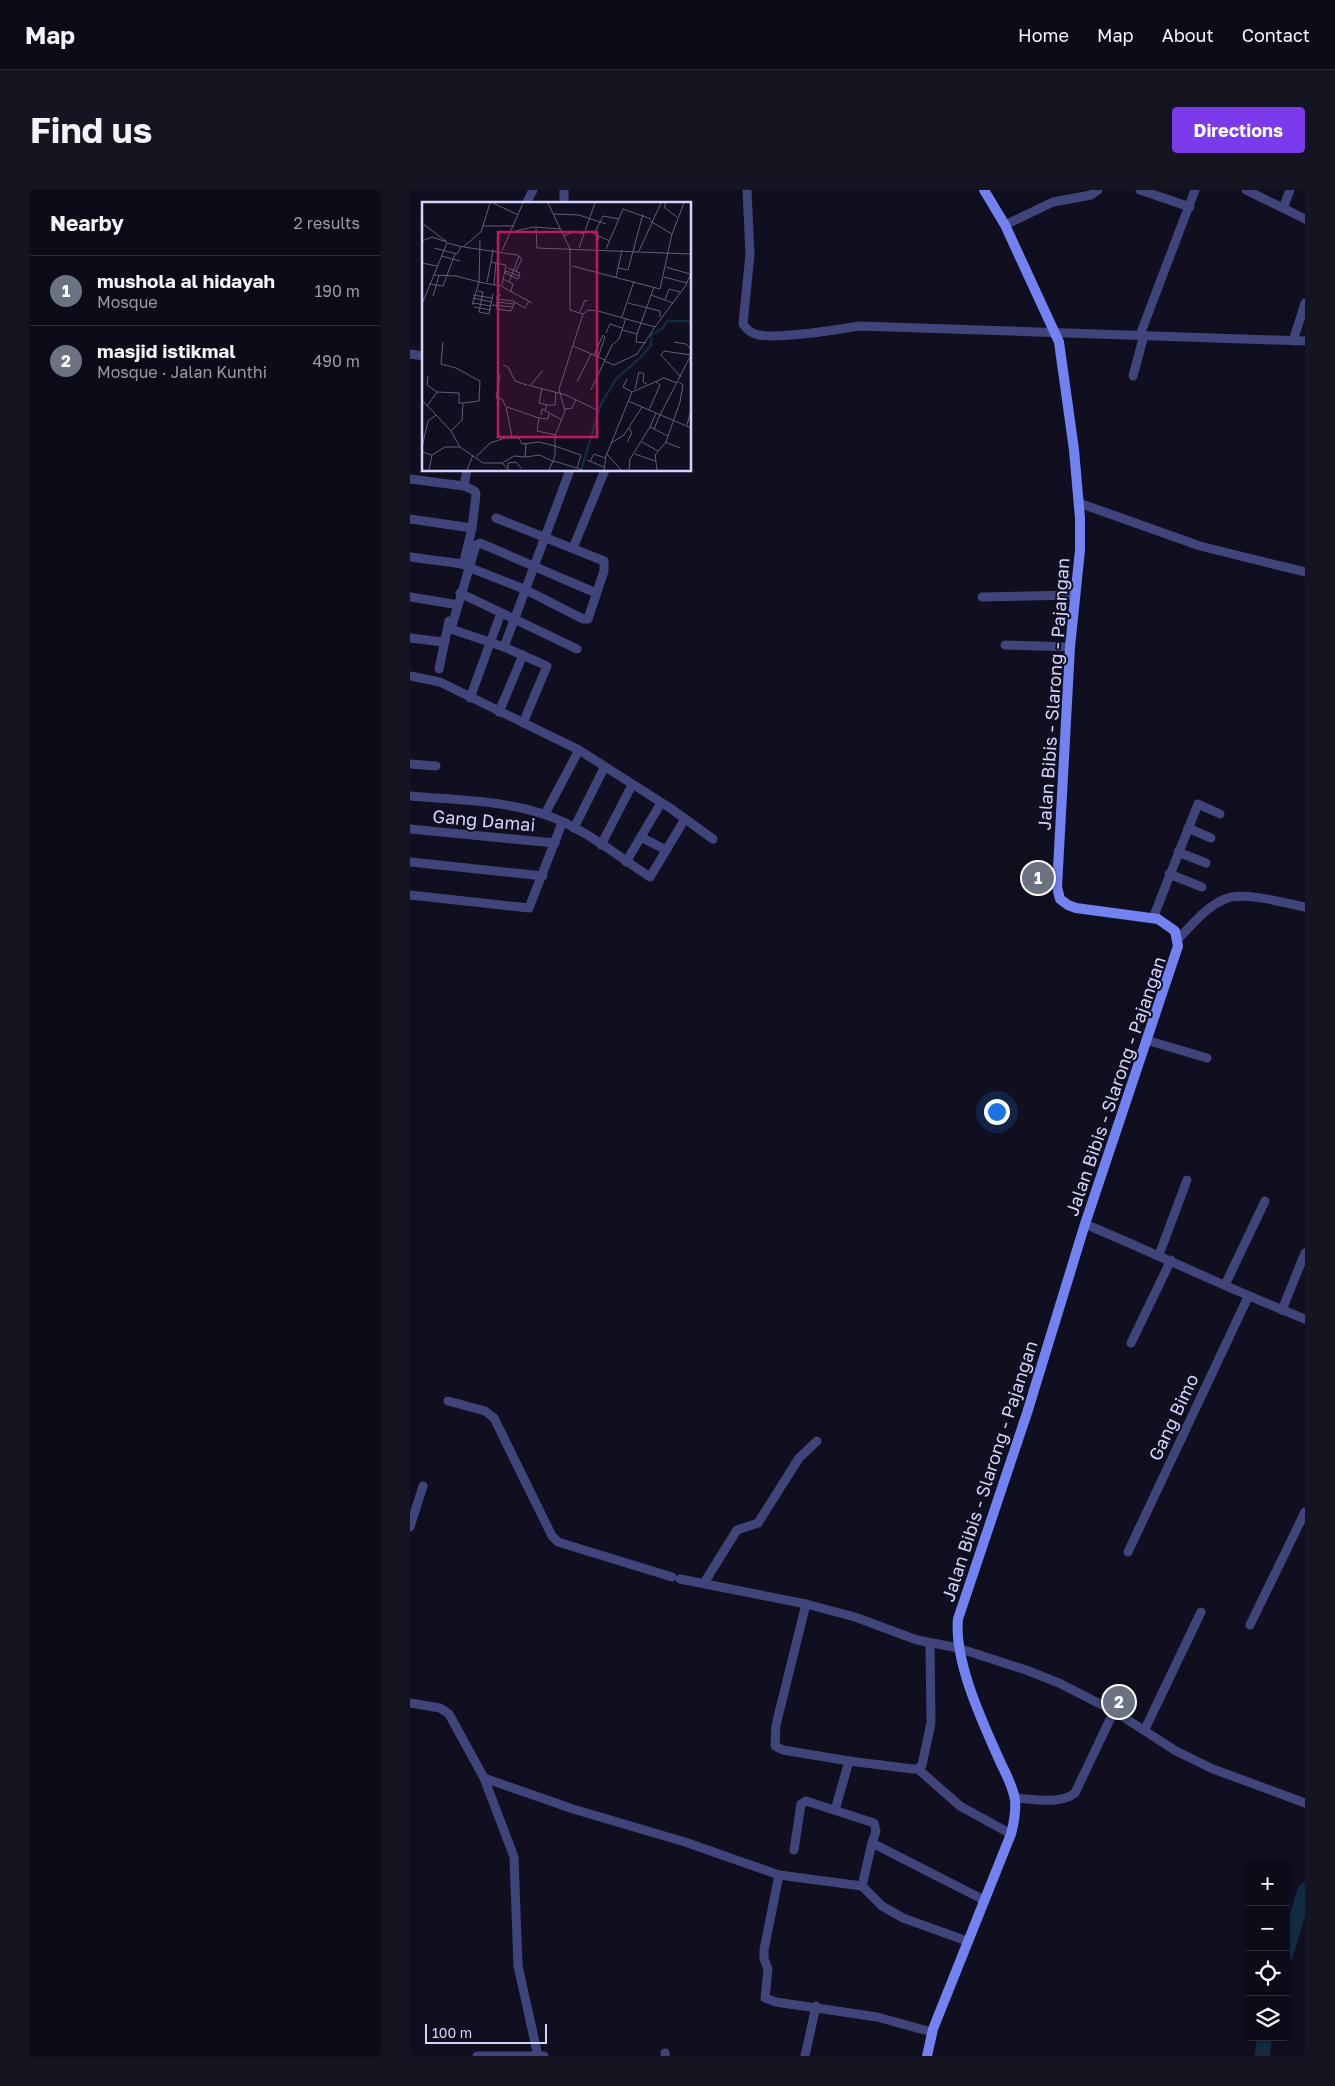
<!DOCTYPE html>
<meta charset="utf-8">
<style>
body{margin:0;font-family:"Golos Text",sans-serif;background:#151421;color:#f1f3f6}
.controls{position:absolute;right:15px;bottom:15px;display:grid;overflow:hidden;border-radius:5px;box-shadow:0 1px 4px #0004}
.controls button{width:45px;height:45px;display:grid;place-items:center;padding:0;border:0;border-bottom:1px solid #2c2b37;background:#0c0b18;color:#f1f3f6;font:25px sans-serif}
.scale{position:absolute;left:15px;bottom:12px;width:122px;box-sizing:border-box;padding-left:5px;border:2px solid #d3d4fb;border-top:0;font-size:14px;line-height:18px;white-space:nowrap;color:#d3d4fb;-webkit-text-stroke:4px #100f20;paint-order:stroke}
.you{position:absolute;left:586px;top:921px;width:18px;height:18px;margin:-12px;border:4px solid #fff;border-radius:50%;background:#1a73e8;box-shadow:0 0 0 8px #1a73e833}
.badge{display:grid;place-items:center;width:32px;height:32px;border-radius:50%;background:#7c3aed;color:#fff;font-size:16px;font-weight:700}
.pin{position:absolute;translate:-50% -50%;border:2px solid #fff;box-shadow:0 1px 5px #0006}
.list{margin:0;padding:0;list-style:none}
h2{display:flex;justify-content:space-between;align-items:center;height:65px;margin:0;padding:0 20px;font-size:21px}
h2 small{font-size:16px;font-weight:400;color:#9a9ba2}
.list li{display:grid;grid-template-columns:32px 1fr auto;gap:15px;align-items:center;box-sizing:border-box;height:70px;padding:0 20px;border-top:1px solid #2c2b37}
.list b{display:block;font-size:19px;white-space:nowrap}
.list p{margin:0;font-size:16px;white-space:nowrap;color:#9a9ba2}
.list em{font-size:16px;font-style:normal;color:#9a9ba2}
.icon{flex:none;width:28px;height:28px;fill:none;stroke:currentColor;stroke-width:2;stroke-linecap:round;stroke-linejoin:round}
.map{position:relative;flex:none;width:895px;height:1866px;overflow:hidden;border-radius:5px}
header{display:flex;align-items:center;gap:30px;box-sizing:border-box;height:70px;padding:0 25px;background:#0c0b18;border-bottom:1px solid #2c2b37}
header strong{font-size:24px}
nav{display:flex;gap:28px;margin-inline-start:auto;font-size:18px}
.intro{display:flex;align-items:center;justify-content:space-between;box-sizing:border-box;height:120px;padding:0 30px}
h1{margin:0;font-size:35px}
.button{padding:12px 22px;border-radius:5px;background:#7c3aed;color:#fff;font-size:18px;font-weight:700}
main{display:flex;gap:30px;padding:0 30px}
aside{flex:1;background:#0c0b18;border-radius:5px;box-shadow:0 1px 4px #0004}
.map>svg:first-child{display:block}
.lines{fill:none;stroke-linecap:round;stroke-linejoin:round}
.river{stroke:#122b41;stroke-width:15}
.minor{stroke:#3f457b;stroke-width:9}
.secondary{stroke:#7382f1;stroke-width:10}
.labels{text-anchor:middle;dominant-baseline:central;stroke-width:4;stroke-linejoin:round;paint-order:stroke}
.street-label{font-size:18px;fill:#d3d4fb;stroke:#100f20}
.inset-river{fill:none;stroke:#122b41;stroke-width:2.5}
.inset-road{fill:none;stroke:#5e5e78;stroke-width:1}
.view{fill:#c2185b;fill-opacity:0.15;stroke:#c2185b;stroke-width:2.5}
.inset-edge{fill:none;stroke:#d3d4fb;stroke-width:2.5}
</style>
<header>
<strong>Map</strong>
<nav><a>Home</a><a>Map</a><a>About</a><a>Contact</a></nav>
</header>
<div class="intro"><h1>Find us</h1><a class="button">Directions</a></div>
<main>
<aside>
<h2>Nearby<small>2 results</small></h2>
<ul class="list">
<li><span class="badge" style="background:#6b7280">1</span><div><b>mushola al hidayah</b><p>Mosque</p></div><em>190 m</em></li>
<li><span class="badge" style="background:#6b7280">2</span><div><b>masjid istikmal</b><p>Mosque · Jalan Kunthi</p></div><em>490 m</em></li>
</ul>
</aside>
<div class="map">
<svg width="895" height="1866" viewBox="0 0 895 1866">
<rect width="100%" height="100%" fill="#100f20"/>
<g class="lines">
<g class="river">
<path d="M876,1764L895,1700"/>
<path d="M852,1866L855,1847"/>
</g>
<g class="minor">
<path d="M337,0L340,64L333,134C337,140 342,144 349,145C372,149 425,140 449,136L895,151"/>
<path d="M730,0L780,17"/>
<path d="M836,0L873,18"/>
<path d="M880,0L873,18L895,29"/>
<path d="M154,8V0"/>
<path d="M116,14L123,0"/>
<path d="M595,35L643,12L681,5L688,0"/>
<path d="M730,145L785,0"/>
<path d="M883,151L895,113"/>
<path d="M0,164L14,166"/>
<path d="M723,186L734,145"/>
<path d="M0,289L54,296L65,301L66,305L62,338L53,375"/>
<path d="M54,296L57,280"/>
<path d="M669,313L790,356L895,382"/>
<path d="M0,329L62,338"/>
<path d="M163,358L195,280"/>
<path d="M0,367L53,374"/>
<path d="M58,377L114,399L173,429H178L194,381V371L86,328"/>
<path d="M50,403L167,459"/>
<path d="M0,407L43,414"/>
<path d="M572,407L666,405"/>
<path d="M0,448L33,452"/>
<path d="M595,455L660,457"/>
<path d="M94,457L160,280"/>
<path d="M29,479L39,431"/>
<path d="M0,486L30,492L169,560L260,618L303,649"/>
<path d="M60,508L91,423"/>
<path d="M89,522L113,465"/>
<path d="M113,533L137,476L94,457L41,439L66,355L70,353L186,403"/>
<path d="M0,574L26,576"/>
<path d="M0,606C44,610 91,610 133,624C171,636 206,665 240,687L275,629"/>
<path d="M135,624L169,560"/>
<path d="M164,638L194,578"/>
<path d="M778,638L801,648"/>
<path d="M0,639L145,653"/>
<path d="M231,647L256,660"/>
<path d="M191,655L222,595"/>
<path d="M768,662L796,673"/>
<path d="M0,672L133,686"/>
<path d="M216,672L251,613"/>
<path d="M759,684L792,697"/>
<path d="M0,705L119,718L152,633"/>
<path d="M743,728L788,614L810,624"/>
<path d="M768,749C782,735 797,716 815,709C833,701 875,713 895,717"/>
<path d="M736,850L797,868"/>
<path d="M675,1034C749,1065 821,1100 895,1129"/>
<path d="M749,1065L777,990"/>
<path d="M815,1095L855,1011"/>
<path d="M872,1120L895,1063"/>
<path d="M721,1153L761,1070"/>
<path d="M38,1211L75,1221L84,1228L142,1346L148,1352L262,1387"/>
<path d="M0,1337L13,1296"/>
<path d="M718,1362L838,1107"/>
<path d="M270,1389L396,1414L445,1427L507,1450L548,1458L616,1480L649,1493L704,1521L766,1561L803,1579L895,1613"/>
<path d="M294,1393L327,1340L348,1333L389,1268L407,1251"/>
<path d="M396,1414L366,1535L365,1556L373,1560L439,1571"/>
<path d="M840,1435L895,1322"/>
<path d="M0,1513L30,1518L39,1524L74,1588L104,1667L108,1776L128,1866"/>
<path d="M735,1539L791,1422"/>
<path d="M508,1579L550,1616L601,1644"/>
<path d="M74,1588L163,1619L275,1652L369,1685L452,1696L462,1653"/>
<path d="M605,1608C623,1609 650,1615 665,1603L704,1521"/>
<path d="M425,1620L439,1571L503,1579H508L512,1575L521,1533L520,1454"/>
<path d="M384,1660L391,1614L396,1611L464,1633L466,1641L462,1653L574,1710"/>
<path d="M369,1685L354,1760V1769L358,1779L355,1808L366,1812L467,1827L522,1842"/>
<path d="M452,1696L472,1716L493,1728L557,1751"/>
<path d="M67,1866H134"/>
<path d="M255,1866V1863"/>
<path d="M395,1866L406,1816"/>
</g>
<path class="secondary" d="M517,1866L523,1839L601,1644C604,1633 606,1622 605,1610C603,1595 594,1581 588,1567C571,1529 544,1470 548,1429L617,1223L675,1034L768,756L765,741L748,729L666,718L658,715L650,709L647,697L660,457L670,360V328L664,260L649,152L595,35L574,0"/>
</g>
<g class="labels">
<g class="street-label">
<text transform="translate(643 504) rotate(-86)">Jalan Bibis - Slarong - Pajangan</text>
<text transform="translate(74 630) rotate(5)">Gang Damai</text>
<text transform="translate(705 896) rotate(-71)">Jalan Bibis - Slarong - Pajangan</text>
<text transform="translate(763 1227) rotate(-65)">Gang Bimo</text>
<text transform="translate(579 1281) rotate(-72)">Jalan Bibis - Slarong - Pajangan</text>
</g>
</g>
<g transform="translate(12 12)">
<rect width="269" height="269" fill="#100f20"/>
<path class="inset-river" d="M159,268L179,202L194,177L219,155L229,143V133L241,126L245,119H269"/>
<path class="inset-road" d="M71,1L96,13M126,1L148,47V108L161,112L137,187L143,209L133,234V254L127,268M243,1V6L255,15M132,12L157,13L184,22M228,19L250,32M0,21L25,40M61,24H92M114,26L115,46L269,52M93,29L112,25L138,27M142,34L153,29L162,32M177,34L172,32L181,14L197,17M0,39L10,35L25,40M42,45L95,53L100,57L94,69M12,46L35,52L39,45M157,46L173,1M71,47L69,60L84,63L80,83M174,47L177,34L188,39M184,47L201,7L229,17M80,49L101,1M217,49L239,1M19,54L38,59M0,61L15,64M150,64L238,87L250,32L262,1M244,65L268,72M86,66L98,71L97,74M196,66L206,68L221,12M83,71L84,69L97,74M83,71L96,77L97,74M11,73L34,74L57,80L58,38M194,75L200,48M242,75L265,81M81,77L91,82L89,89M65,80L69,60M87,80L97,54M7,82L21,84L33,52M72,83L74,61M56,89L61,90L57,110L67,112L71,92M51,93L70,96M79,93L75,94V107L89,109L93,100M229,93L251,101M11,94L17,74M51,96L70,100M75,97L91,99L103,106L107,99M243,98L247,87L258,90M75,100L92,102M51,101L69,104M206,101L238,109V115M0,102L25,41L41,45L59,30L68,1M50,103L57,80L79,84L110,101M70,103L91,105M52,105L69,108M158,110L163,98L166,99M161,112L166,108L176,109L233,125L264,83L269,71M200,115L212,79M200,128L215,132L232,85M184,131L188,122L200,126M215,132L214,140L224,141M21,140L19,162L34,166L58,179L57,199L41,201M252,140L264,142L269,147M151,144L183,158M172,153L181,133L183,135M176,155L183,135M183,159L192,163L215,152L233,125M81,163L86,165L93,179L105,183M78,173L74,196L80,197L84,205L90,235M6,174L5,183L15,190M259,175L239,153L242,149L269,153M205,177L201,185L210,190M155,180L169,152M106,183L144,193L175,208M109,183L121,168M120,186L117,201L125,203M213,187L217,170L222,172L221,180L225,182M169,188L190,143L197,137L204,116M0,198L29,229L38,245L61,261H80L87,268M206,199L269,226M5,204L15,190L37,191V201H41L40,218L29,229M85,205L117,216L126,217L127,212M143,207L150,206L154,197M123,208L125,203H133L134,190M227,208L238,183L233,179M119,213L120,207L140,218M238,213L269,153M117,216L115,229L134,233M265,223L269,208M228,225L234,211M232,227L246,234M205,240L210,231L207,226M220,240L236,249M243,240L258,246M189,241L202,233L220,205M133,244L159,253L155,266M0,245L6,219L14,213M0,250L10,253L23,245H38M184,251L199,268M213,252L233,259M54,255L68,241L83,236H97L100,242L117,240L133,244M103,255L118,253L132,260M165,258L182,265M132,259L161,268M168,259L172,252L183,256M80,261L92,254L103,255L104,242M86,266V261L94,260L99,266M7,268L10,253M45,268L51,253M182,268L184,254L210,190L242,176L255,181M207,268L208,257L228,225L232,227L238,213M235,268L233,253L244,240L258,200L261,183L257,180"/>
<path class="view" d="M76,30H175V235H76Z"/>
<rect width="269" height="269" class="inset-edge"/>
</g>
</svg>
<div class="controls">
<button>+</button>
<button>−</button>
<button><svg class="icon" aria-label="locate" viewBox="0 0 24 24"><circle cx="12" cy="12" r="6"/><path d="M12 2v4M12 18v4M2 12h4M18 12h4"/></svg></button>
<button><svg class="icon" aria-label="layers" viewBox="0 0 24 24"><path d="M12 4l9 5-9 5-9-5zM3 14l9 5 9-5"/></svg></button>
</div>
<div class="scale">100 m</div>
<div class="you"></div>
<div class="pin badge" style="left:628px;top:688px;background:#6b7280">1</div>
<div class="pin badge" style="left:709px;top:1512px;background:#6b7280">2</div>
</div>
</main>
